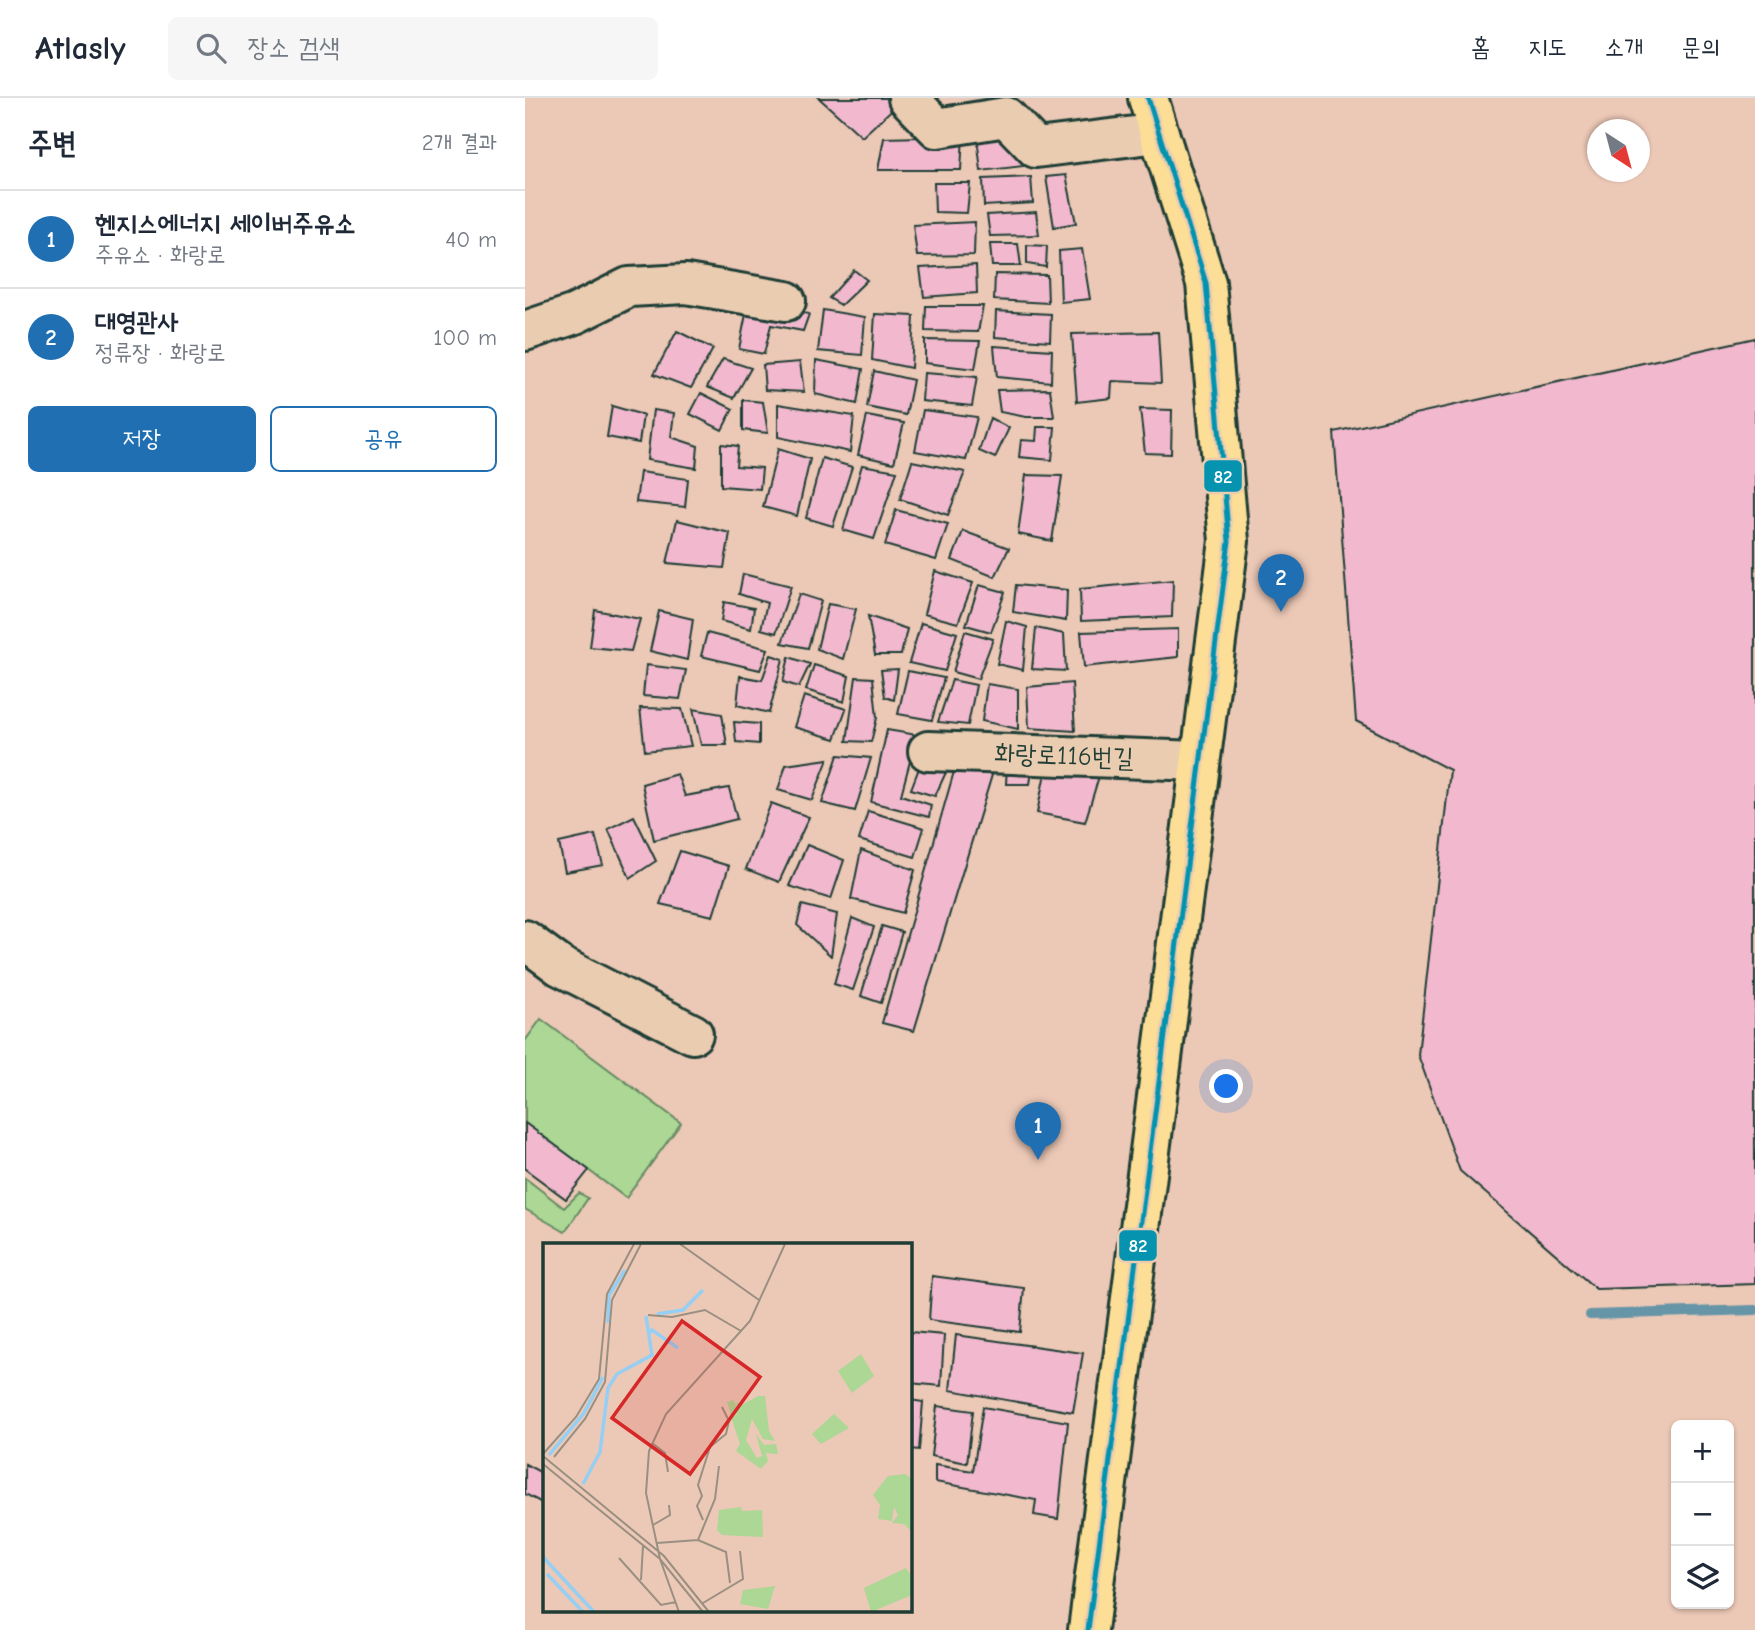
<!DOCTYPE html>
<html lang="ko">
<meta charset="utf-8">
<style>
body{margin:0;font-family:"Comic Neue","Poor Story",sans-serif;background:#f6f6f7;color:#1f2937}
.controls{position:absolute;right:21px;bottom:21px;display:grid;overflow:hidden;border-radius:10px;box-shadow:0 2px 5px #0004}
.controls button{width:63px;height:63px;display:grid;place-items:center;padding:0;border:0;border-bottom:2px solid #e0e1e3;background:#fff;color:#1f2937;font:35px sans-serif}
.compass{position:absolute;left:1062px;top:21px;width:63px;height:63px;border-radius:50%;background:#fff;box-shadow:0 2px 5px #0004;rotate:144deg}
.you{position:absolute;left:702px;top:989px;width:24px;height:24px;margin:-18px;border:5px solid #fff;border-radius:50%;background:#1a73e8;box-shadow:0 0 0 10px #1a73e833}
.badge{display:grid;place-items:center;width:46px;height:46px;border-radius:50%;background:#1f6fb2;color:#fff;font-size:23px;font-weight:700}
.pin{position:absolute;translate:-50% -58px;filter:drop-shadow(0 2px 4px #0008)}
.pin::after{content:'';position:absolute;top:37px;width:24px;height:21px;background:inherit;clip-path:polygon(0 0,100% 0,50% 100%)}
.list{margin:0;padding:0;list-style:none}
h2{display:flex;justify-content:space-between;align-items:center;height:91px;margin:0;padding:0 28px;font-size:30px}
h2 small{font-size:23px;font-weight:400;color:#747a83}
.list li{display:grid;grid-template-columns:46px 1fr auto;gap:21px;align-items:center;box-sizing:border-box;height:98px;padding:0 28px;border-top:2px solid #e0e1e3}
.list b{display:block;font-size:26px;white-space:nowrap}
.list p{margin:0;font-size:23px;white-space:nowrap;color:#747a83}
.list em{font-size:23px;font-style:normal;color:#747a83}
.actions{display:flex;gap:14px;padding:21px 28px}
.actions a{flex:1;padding:16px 0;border:2px solid #1f6fb2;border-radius:10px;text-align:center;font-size:24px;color:#1f6fb2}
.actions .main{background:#1f6fb2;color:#fff}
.icon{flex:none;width:38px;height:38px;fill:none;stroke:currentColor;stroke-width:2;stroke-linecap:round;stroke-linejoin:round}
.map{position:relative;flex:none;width:1230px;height:1532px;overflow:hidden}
header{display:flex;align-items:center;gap:42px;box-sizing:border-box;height:98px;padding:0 35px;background:#fff;border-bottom:2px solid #e0e1e3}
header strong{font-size:33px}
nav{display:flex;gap:38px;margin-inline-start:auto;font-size:24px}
.search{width:490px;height:63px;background:#f6f6f7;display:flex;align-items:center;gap:18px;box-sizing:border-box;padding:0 24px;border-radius:10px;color:#747a83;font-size:26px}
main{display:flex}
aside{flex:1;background:#fff}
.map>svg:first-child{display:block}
.green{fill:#acd795;stroke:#668a64;stroke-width:2}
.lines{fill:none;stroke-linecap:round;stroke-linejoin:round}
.stream{stroke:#6695a7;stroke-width:10}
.building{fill:#f2b9ce;stroke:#1f3d34;stroke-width:2}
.minor-casing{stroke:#1f3d34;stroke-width:44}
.major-casing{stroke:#1f3d34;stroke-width:44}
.minor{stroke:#eaccb0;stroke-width:38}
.major{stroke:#fcde96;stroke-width:38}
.bus-1-casing{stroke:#eaccb0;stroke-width:10}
.bus-1{stroke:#0693af;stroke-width:5}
.labels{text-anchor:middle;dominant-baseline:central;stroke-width:5;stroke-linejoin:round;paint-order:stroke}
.street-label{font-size:26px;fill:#1f3d34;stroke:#eaccb0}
.inset-river{fill:none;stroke:#95cff4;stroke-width:3.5}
.inset-road{fill:none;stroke:#9a9082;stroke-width:2}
.view{fill:#d62828;fill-opacity:0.15;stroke:#d62828;stroke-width:3.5}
.inset-edge{fill:none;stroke:#1f3d34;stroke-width:3.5}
.line-badge{stroke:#eaccb0;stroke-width:2.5}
.badge-label{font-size:19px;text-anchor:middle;font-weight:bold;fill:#fff}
</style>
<header>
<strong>Atlasly</strong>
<div class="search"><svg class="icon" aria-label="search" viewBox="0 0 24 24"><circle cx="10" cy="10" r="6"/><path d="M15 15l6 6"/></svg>장소 검색</div>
<nav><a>홈</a><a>지도</a><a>소개</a><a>문의</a></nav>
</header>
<main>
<aside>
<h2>주변<small>2개 결과</small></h2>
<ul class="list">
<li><span class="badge">1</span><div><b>헨지스에너지 세이버주유소</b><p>주유소 · 화랑로</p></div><em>40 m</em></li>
<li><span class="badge">2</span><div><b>대영관사</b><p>정류장 · 화랑로</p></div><em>100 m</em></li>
</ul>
<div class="actions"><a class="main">저장</a><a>공유</a></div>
</aside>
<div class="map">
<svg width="1230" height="1532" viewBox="0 0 1230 1532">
<rect width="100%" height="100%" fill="#ecc8b6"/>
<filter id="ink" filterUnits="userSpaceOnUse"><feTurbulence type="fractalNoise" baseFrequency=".0143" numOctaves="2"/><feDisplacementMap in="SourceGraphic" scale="14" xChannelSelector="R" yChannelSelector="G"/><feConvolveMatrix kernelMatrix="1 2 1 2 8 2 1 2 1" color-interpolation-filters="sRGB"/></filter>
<g filter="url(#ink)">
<g class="green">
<path d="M16,921L156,1025L101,1100L0,1025V943Z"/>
<path d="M0,1080L39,1110L54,1095L63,1100L40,1134L0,1111Z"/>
</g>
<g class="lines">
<path class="stream" d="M1065,1217L1230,1212"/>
</g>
<g class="building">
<path d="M294,0H368L373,6L337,39Z"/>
<path d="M438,38L436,72H353L359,40Z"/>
<path d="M452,39H489L499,68L456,73Z"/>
<path d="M541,77L551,125L529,129L521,79Z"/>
<path d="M506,79L508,105L459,108L458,81Z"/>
<path d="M409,85H445L442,115L410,114Z"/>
<path d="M511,114L514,137L465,138L462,117Z"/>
<path d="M450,124L449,157L392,158L388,127Z"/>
<path d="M465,146H493L496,168H467Z"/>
<path d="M502,147L522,148L521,169L502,166Z"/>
<path d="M557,151L565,201L536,204L534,153Z"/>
<path d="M451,167L452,195L399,199L395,170Z"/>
<path d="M329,172L342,182L316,207L304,200Z"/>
<path d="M470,176L522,177L523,205L469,202Z"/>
<path d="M223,206L284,216L278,233L246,227L239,256L214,251Z"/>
<path d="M401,208H458L453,234L400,233Z"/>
<path d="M298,212L340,219L337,257L293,253Z"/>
<path d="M471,213L526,216L525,243L470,239Z"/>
<path d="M350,216L389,218L386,270L347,262Z"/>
<path d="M152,233L188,251L166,290L129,276Z"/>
<path d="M633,234L636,285L587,283L586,300L552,304L547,236Z"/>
<path d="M1230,240V1186L1071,1191L935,1073L893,957L925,672L831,623L809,334Z"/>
<path d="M400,242L455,243L450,271L400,265Z"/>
<path d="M469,248L527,252L526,284L472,279Z"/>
<path d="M198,261L226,270L209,300L182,289Z"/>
<path d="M291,262L338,271L332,306L290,296Z"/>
<path d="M275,264L279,294L240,292L238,267Z"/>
<path d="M349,273L388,282L381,317L342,309Z"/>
<path d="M399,275L452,279L447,308L397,303Z"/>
<path d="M525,291L529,319H501L475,314L472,292Z"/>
<path d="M176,295L208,311L197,332L165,316Z"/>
<path d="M218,302L238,304L243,335L218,332Z"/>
<path d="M253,306L329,318L325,354L253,339Z"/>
<path d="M87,308L118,317L114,345L82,339Z"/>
<path d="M615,311L647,312L646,356L620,355Z"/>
<path d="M128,312L149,315L146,339L173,348L171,370L122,362Z"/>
<path d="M398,312L452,319L441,362L390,353Z"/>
<path d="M342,318L379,325L369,365L333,357Z"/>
<path d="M465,320L484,330L470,360L454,353Z"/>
<path d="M512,329H530L527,362L494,359L496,342L511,343Z"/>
<path d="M196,346L213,348L211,368L237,370L235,391L196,388Z"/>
<path d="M253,351L285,361L272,418L238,409Z"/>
<path d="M297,360L327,369L308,428L281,420Z"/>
<path d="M387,363L440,374L423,417L375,401Z"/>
<path d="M337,367L372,373L349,441L318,432Z"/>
<path d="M115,374L163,381L160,409L111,404Z"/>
<path d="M501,377L537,378L527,443L493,436Z"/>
<path d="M371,412L423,426L411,462L360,447Z"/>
<path d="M152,422L205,435L199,470L142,465Z"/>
<path d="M438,433L484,450L470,479L427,462Z"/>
<path d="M410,473L448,485L433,525L399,516Z"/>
<path d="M218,476L266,488L251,535L236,531L242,505L214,496Z"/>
<path d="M648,482L647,519L556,523L555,491Z"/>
<path d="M454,487L480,494L466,534L441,527Z"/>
<path d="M491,487L542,492L541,523L488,514Z"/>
<path d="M274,496L296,503L283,550L257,545Z"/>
<path d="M199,504L229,510L226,531L196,523Z"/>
<path d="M303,506L331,511L318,561L292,551Z"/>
<path d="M70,512L115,521L106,553L65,549Z"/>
<path d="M134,513L168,521L162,562L125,553Z"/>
<path d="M343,518L382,531L376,557H350Z"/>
<path d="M481,523L502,529L498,572L472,566Z"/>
<path d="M396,525L432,535L420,573L384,565Z"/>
<path d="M511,530L539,536L541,573L507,571Z"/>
<path d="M653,531V559L559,569L556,534Z"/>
<path d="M440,533L468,541L453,581L428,574Z"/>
<path d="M182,535L243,551L235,572L176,558Z"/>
<path d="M246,557L258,561L244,615L212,607L215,578L237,582Z"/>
<path d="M264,559L285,566L274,589L258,584Z"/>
<path d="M121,567L161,572L155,601L118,598Z"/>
<path d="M289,567L324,578L319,604L281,592Z"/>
<path d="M373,571L369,602L360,599L356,572Z"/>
<path d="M383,573L419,580L407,622L373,616Z"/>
<path d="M331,579L348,580L352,620L346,644L322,643Z"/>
<path d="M427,582L451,587L443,627L413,624Z"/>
<path d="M547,585L550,633L504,630L502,589Z"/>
<path d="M462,586L493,591V631L457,623Z"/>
<path d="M279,598L321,611L310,641L269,629Z"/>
<path d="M115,610L157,611L166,648L120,653Z"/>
<path d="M168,611L197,616L202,647H176Z"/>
<path d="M209,624L234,626V646L211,644Z"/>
<path d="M362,632L392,637L376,697L406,707L404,719L346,704Z"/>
<path d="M313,657L346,660L330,713L297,705Z"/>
<path d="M303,661L287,702L253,692L261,667Z"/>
<path d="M432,663L470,667L389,933L357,925Z"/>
<path d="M396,665L423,670L410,698L386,691Z"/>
<path d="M482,667H508L505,686H481Z"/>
<path d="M521,670L575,675L560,724L512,715Z"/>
<path d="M152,676L160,698L204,690L212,721L129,742L117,686Z"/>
<path d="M246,705L284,719L254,784L221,771Z"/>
<path d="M343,713L399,730L390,759L334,742Z"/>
<path d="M109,718L131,763L105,780L83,731Z"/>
<path d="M70,737L78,767L40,774L34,745Z"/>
<path d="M282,747L319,762L306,801L264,788Z"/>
<path d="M336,752L390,772L378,815L326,801Z"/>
<path d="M155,753L204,768L188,818L135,806Z"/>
<path d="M277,807L312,816L306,858L272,827Z"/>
<path d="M327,820L349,829L328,892L309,886Z"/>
<path d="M357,828L377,834L356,905L336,898Z"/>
<path d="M0,1025L64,1072L41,1101L0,1071Z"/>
<path d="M407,1178L499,1190L495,1234L404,1222Z"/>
<path d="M385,1234L419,1237L416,1288L385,1285Z"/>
<path d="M431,1237L558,1255L548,1314L425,1292Z"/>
<path d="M385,1302L398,1304L394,1352L385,1351Z"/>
<path d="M412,1308L448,1313L442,1365L406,1358Z"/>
<path d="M458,1309L543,1324L533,1421L509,1417L511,1402L410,1384V1367L448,1373Z"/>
<path d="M0,1366L19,1376V1406L0,1396Z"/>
</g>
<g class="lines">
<g class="minor-casing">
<g id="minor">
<path d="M383,0L412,30L481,19L511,50L634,35"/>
<path d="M0,233L50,216L104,189L161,186L261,203"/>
<path d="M403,653L675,663"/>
<path d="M0,842L35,868L168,936"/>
</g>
</g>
<g class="major-casing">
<path id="major" d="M563,1532L704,443L681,185L623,0"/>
</g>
<use href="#minor" class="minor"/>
<use href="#major" class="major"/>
<g class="bus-1-casing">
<path id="bus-1" d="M563,1532L704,443L681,185L623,0"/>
</g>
<use href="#bus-1" class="bus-1"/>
</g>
</g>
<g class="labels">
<g class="street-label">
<text transform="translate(539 658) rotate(2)">화랑로116번길</text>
</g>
</g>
<g transform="translate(18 1145)">
<rect width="369" height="369" fill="#ecc8b6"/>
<path d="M318,111L331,133L309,150L295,128ZM215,153H222L226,188L232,198L220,196L209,176L203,197L214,215L219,213L213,191L221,202L233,201L235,211L223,210L225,218L218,226L193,208L197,201L188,174L196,171L188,172L184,159L191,157L195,168L193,159L199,162ZM291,171L306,185L278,201L269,191ZM362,231L369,236V289L361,281L349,280L355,272L351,264L349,278L335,276L337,262L330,252L345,233ZM198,264L199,268L219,267L220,294L179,292L174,287L176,267ZM363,325L369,334V352L328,369L321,345ZM232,343L225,366L197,361L200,347Z" fill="#acd795"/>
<path class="inset-river" d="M114,71L140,67L160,47M65,80L66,52L82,27M105,91L109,87L135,105M6,212L41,170L60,134M40,241L57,209L65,145L74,131L109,112L103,73M0,314L51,369M4,331L40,369"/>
<path class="inset-road" d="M137,1L216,57M105,72L129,74L162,67L198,88M109,200L122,210L125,229M0,211L33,174L56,136L64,51L91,1M0,213L121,313L166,369M11,214L42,176L62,139L69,57L98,1M0,221L117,316L160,369M160,277L154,263L159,253L155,242L167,204L183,191L186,178L179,164M110,282L127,272L126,262M155,297L172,256L176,223M155,297L183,309L187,340M114,300L155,297M76,315L118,362L133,359M98,337L100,303M160,360L200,336L197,308M136,369L117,316L103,250L106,208L123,171L207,78L242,1"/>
<path class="view" d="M139,78L217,134L147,231L69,175Z"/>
<rect width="369" height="369" class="inset-edge"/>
</g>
<g class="line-badge">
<rect x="678" y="361" width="40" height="34" rx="7" fill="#0693af"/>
<rect x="593" y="1131" width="40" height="33" rx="7" fill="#0693af"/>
</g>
<g class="badge-label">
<text x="698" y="385">82</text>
<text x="613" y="1154">82</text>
</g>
</svg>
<div class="controls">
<button>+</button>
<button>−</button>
<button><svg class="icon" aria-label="layers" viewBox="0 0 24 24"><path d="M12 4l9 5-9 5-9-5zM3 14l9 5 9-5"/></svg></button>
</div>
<svg class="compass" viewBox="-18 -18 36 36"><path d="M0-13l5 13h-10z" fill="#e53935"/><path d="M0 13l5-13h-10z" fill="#747a83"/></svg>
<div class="you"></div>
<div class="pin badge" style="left:513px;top:1062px">1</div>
<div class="pin badge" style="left:756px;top:514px">2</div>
</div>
</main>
